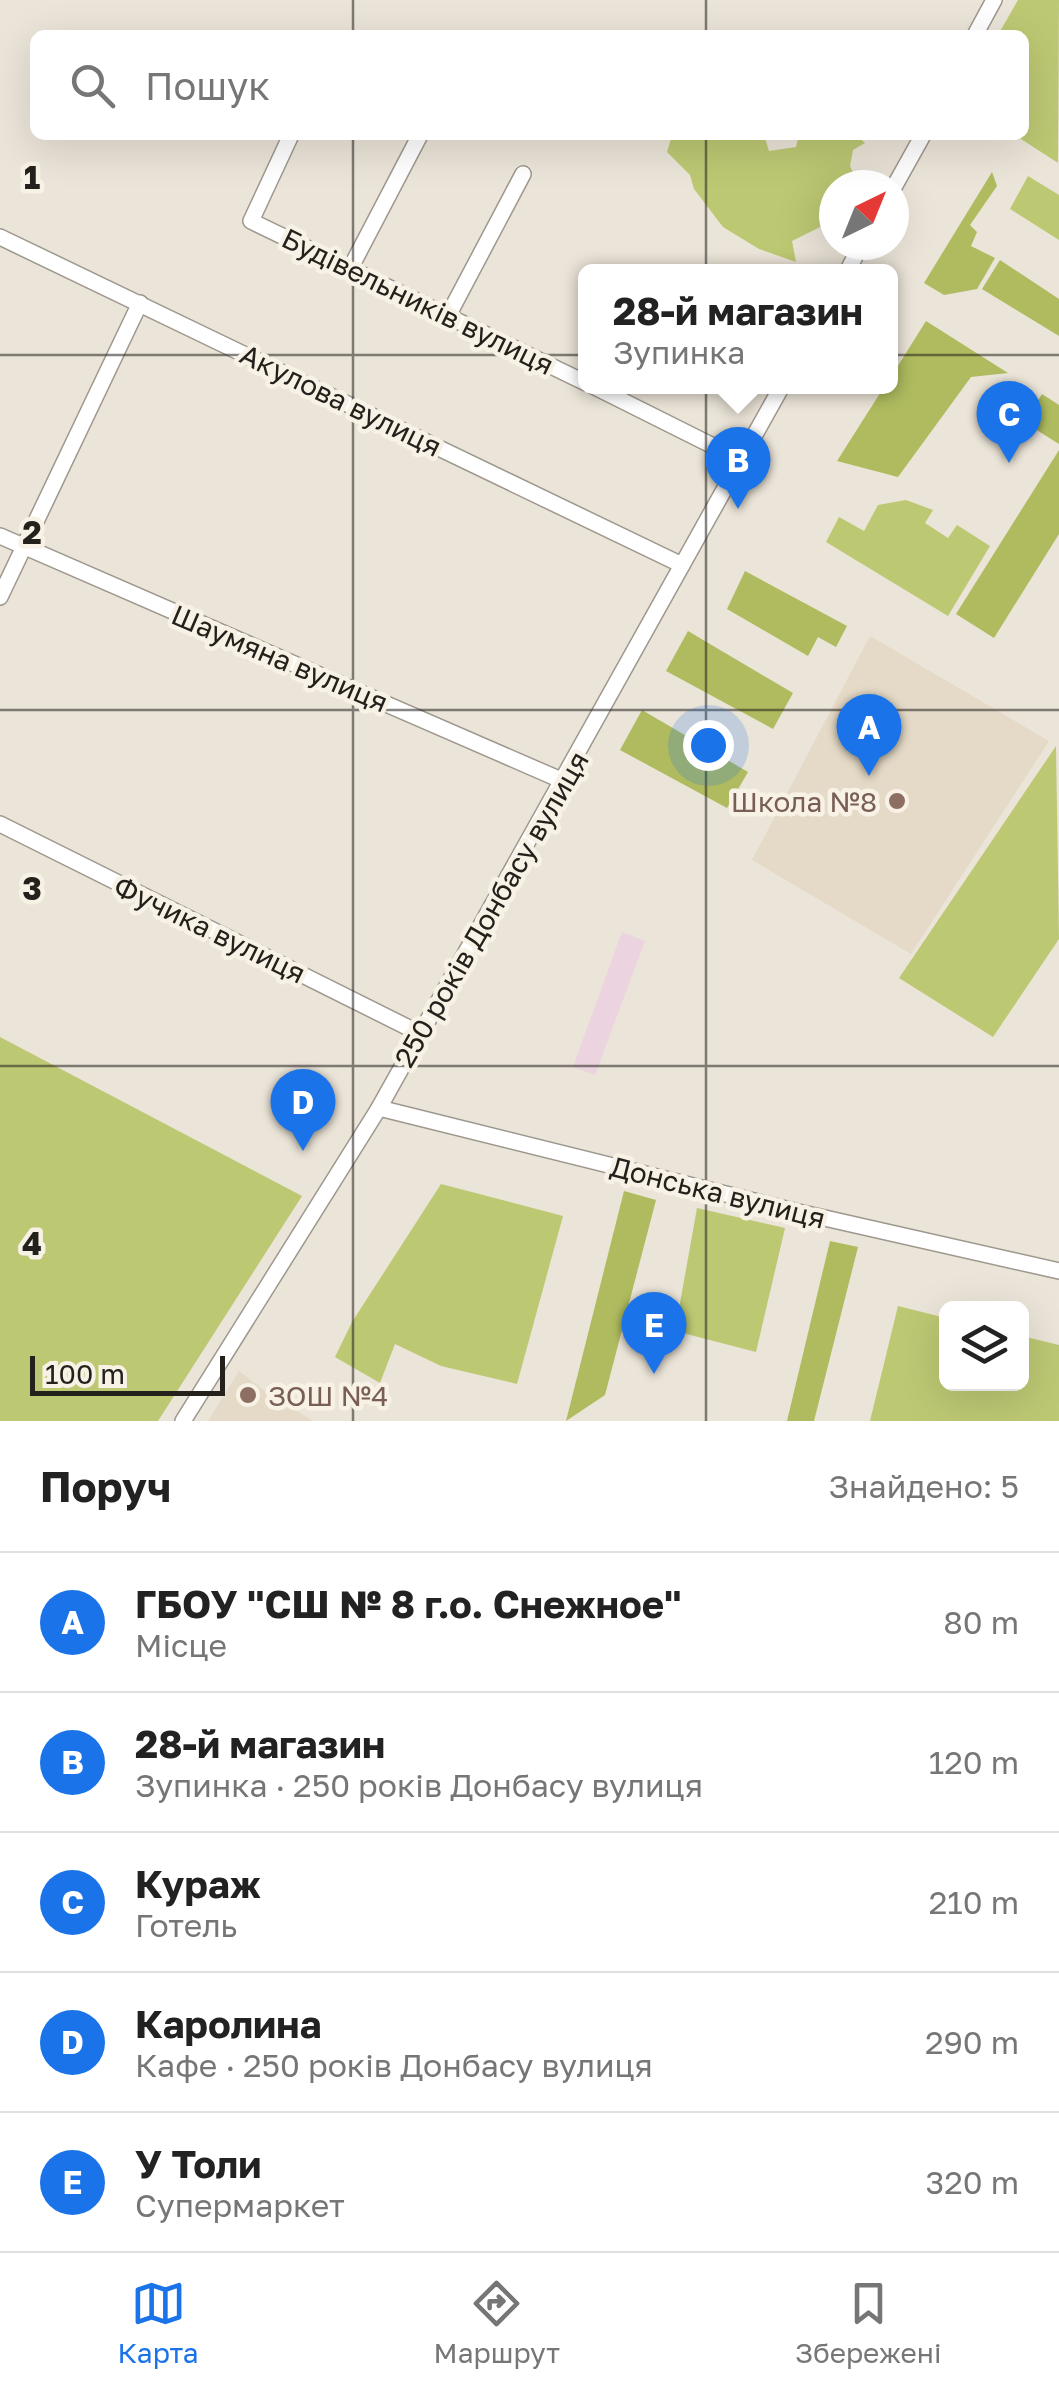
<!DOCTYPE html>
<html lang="uk">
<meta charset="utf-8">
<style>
body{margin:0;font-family:"Golos Text",sans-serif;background:#f6f6f6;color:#222}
.controls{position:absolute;right:30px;bottom:30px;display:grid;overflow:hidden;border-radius:15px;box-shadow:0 10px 40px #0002}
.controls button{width:90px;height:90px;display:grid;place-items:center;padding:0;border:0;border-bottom:2px solid #e0e0e0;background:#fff;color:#222;font:50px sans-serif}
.compass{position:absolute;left:819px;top:170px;width:90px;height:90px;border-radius:50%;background:#fff;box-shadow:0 10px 40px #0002;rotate:43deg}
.scale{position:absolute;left:30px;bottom:25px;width:195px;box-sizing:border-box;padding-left:10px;border:5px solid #24211d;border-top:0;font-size:28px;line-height:35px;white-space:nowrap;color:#24211d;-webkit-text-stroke:8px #f8f1e5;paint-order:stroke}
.you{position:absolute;left:708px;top:745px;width:35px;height:35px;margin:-25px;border:8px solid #fff;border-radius:50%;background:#1a73e8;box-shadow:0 0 0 15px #1a73e833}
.badge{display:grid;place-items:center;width:65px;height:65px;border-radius:50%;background:#1a73e8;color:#fff;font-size:32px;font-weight:700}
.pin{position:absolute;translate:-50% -82px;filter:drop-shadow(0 2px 5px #0008)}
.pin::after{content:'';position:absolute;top:52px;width:35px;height:30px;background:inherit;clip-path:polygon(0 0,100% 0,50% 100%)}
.popup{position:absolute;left:578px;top:264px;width:320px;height:130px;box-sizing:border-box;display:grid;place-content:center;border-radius:15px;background:#fff;filter:drop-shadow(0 2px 8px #0005);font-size:32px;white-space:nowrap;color:#767676}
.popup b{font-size:38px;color:#222}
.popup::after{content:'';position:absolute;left:50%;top:100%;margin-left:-20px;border:20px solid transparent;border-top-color:#fff}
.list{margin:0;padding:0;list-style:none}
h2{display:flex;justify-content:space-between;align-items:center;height:130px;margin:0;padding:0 40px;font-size:42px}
h2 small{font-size:32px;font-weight:400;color:#767676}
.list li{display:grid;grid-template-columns:65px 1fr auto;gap:30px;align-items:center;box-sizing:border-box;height:140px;padding:0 40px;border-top:2px solid #e0e0e0}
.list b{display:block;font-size:38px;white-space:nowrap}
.list p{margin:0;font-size:32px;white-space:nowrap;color:#767676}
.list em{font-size:32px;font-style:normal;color:#767676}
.icon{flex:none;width:55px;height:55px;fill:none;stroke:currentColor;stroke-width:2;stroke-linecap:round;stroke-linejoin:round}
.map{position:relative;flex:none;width:1059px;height:1421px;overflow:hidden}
.search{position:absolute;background:#fff;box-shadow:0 10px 40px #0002;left:30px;right:30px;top:30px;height:110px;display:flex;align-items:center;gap:25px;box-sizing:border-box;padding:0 35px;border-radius:15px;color:#767676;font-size:38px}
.sheet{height:830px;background:#fff}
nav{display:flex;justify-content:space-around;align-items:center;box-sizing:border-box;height:140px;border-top:2px solid #e0e0e0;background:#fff;font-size:28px;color:#767676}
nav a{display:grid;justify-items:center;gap:5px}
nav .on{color:#1a73e8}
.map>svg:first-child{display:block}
.industrial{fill:#ebd4df}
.built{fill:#e5dac7}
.green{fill:#bdc873}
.forest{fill:#afbb5e}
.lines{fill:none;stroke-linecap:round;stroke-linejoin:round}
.minor-casing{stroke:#9e978d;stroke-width:18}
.minor{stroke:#fff;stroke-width:15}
.grid{fill:none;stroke:#24211d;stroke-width:2.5;stroke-opacity:0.55}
.education-dot{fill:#8d6e63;stroke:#f8f1e5;stroke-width:4}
.labels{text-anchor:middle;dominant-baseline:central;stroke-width:9;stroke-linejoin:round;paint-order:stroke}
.street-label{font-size:28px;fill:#24211d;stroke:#f8f1e5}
.education-label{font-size:28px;fill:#785e54;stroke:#f8f1e5;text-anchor:end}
.grid-label{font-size:32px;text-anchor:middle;font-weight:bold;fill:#24211d;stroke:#f8f1e5;stroke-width:9;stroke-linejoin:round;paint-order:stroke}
</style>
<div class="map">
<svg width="1059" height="1421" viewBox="0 0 1059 1421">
<rect width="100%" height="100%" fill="#ebe4d8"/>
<path class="industrial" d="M622,932L645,941L595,1075L573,1067Z"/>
<g class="built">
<path d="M870,636L1049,741L911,954L752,860Z"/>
<path d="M239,1371L261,1388L313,1421H208Z"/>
</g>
<g class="green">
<path d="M1018,0H1059L1058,163L1015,135H1024V35H998Z"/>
<path d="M672,135H764L769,151L796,147L798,139L793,135H856L865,143L853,150L850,166L859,185H834V220L792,241L796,262L759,249L723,227L694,189L690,175L667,152Z"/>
<path d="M1028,176L1059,195V240L1010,209Z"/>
<path d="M906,500L933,510L925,523L948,538L957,525L990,546L948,616L826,542L839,517L864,531L878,505Z"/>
<path d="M1056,746L1059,939L993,1037L899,978Z"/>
<path d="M0,1037L302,1196L158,1421H0Z"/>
<path d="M441,1184L563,1216L517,1384L441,1366L395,1344L380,1383L335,1357L352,1322Z"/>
<path d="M697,1208L785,1228L756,1352L675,1331Z"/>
<path d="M898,1306L946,1318V1384H1022V1336L1059,1345V1421H870Z"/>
</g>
<g class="forest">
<path d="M992,172L997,186L970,225L977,232L971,246L995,258L977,289L944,295L924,283Z"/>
<path d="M1000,260L1059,299V336L982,289Z"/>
<path d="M926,321L1008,373L971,377L898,477L837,461L884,387L890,386L891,377Z"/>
<path d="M1042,394L1059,405V444L1024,422Z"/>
<path d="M1059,450V534L994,638L956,614Z"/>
<path d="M745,571L847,626L836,647L818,637L808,656L727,609Z"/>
<path d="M688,631L793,693L773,729L666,671Z"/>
<path d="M642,710L748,772L727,808L620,750Z"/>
<path d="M624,1191L656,1200L605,1395L566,1421Z"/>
<path d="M830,1241L858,1247L814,1421H787Z"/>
</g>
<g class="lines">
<g class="minor-casing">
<g id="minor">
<path d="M975,35L994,0"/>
<path d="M291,135L251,221L586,383"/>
<path d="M894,187L923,135"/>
<path d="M0,237L682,565"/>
<path d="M351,267L420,135"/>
<path d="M847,272L861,245"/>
<path d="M449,314L523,174"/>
<path d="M593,386L741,460"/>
<path d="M0,536L561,780"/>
<path d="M0,597L140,303"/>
<path d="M0,824L421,1034"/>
<path d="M379,1108L798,1212L1059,1271"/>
<path d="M183,1421L379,1108L782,386"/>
</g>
</g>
<use href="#minor" class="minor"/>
</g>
<path class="grid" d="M353,0V35M706,0V35M353,135V1421M706,135V1421M0,355H1059M0,710H1059M0,1066H1059"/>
<g class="education-dot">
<circle cx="897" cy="801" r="10"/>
<circle cx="248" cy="1395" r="10"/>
</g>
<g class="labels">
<g class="street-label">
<text transform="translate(418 301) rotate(26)">Будівельників вулиця</text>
<text transform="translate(341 400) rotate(26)">Акулова вулиця</text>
<text transform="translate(280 658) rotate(23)">Шаумяна вулиця</text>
<text transform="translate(491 909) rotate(-60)">250 років Донбасу вулиця</text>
<text transform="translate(210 929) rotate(26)">Фучика вулиця</text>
<text transform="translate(718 1192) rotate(14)">Донська вулиця</text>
</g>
<g class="education-label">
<text x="877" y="801">Школа №8</text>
<text x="268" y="1395" text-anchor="start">ЗОШ №4</text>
</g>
</g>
<g class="grid-label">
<text x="32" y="189">1</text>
<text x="32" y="544">2</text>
<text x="32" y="900">3</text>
<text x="32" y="1255">4</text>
</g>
</svg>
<div class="controls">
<button><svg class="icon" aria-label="layers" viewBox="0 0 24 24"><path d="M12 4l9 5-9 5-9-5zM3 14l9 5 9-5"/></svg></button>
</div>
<svg class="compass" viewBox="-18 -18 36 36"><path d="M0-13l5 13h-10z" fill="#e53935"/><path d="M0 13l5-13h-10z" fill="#767676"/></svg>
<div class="scale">100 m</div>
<div class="you"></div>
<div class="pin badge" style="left:869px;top:776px">A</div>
<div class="pin badge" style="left:738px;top:509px">B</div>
<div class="popup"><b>28-й магазин</b>Зупинка</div>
<div class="pin badge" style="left:1009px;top:463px">C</div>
<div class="pin badge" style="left:303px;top:1151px">D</div>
<div class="pin badge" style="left:654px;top:1374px">E</div>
<div class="search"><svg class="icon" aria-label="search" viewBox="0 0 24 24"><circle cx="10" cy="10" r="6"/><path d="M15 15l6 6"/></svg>Пошук</div>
</div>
<section class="sheet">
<h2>Поруч<small>Знайдено: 5</small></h2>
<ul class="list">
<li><span class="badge">A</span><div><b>ГБОУ &quot;СШ № 8 г.о. Снежное&quot;</b><p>Місце</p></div><em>80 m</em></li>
<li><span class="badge">B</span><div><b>28-й магазин</b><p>Зупинка · 250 років Донбасу вулиця</p></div><em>120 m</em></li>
<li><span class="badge">C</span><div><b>Кураж</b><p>Готель</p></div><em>210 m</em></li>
<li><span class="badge">D</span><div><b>Каролина</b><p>Кафе · 250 років Донбасу вулиця</p></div><em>290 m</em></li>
<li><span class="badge">E</span><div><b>У Толи</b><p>Супермаркет</p></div><em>320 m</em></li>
</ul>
</section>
<nav>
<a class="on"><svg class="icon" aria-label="map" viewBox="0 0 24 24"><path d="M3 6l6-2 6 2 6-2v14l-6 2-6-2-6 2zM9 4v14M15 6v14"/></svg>Карта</a>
<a><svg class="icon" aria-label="directions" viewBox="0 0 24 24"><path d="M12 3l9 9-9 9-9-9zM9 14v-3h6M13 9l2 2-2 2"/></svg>Маршрут</a>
<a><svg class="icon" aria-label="saved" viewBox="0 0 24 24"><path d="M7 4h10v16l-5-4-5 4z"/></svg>Збережені</a>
</nav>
